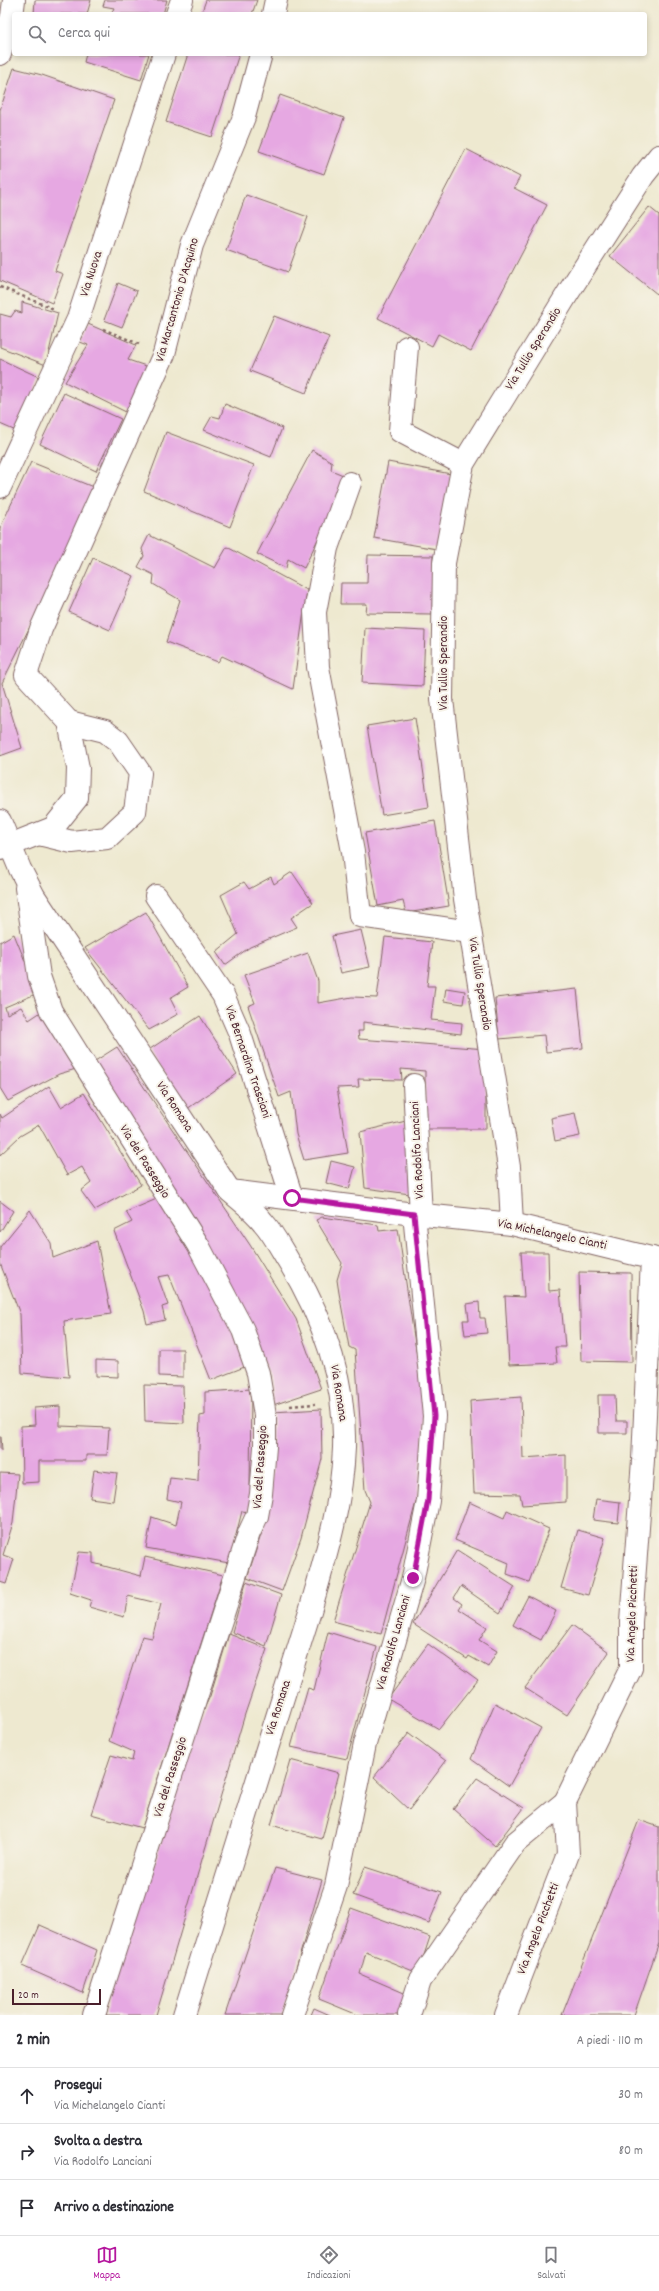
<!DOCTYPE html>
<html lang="it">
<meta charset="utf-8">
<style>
body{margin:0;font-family:Dekko,sans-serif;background:#f7f7f7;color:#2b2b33}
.scale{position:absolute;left:12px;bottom:10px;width:89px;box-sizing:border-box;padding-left:4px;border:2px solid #4a1f2b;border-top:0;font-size:11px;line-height:14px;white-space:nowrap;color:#4a1f2b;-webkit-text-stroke:3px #f7f3e8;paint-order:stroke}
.stop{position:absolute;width:12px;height:12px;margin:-9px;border:3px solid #b5179e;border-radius:50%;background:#fff}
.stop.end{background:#b5179e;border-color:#fff;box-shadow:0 1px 4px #0008}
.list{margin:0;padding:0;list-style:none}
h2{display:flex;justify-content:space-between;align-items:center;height:52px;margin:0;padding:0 16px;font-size:17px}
h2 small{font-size:13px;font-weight:400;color:#7c7c81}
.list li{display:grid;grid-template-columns:26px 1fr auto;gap:12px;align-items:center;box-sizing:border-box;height:56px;padding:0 16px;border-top:1px solid #e1e1e2}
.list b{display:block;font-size:15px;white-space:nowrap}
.list p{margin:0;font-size:13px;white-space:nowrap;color:#7c7c81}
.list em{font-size:13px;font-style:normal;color:#7c7c81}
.icon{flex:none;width:22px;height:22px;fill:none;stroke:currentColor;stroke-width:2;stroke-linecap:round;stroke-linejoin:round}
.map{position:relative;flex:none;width:659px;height:2015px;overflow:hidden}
.search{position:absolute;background:#fff;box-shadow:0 2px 6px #0003;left:12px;right:12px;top:12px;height:44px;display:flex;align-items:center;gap:10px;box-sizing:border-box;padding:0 14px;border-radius:4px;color:#7c7c81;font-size:15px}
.sheet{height:220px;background:#fff}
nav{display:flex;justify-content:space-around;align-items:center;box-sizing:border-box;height:56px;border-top:1px solid #e1e1e2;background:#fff;font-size:11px;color:#7c7c81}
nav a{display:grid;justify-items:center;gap:2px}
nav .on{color:#b5179e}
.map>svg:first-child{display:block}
.building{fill:#e6a8e2}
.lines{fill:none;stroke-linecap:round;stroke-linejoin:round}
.minor-casing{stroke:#836665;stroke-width:24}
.path{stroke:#836665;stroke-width:2.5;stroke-dasharray:3 3;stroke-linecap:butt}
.minor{stroke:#fff;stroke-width:22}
.route{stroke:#b5179e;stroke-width:5}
.labels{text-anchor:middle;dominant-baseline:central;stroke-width:4;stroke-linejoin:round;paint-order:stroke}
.street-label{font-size:13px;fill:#4a1f2b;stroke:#f7f3e8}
</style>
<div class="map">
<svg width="659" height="2015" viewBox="0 0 659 2015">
<rect width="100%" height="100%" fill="#f7f3e8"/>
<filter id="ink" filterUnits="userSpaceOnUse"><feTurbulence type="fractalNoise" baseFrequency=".025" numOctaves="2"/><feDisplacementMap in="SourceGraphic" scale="8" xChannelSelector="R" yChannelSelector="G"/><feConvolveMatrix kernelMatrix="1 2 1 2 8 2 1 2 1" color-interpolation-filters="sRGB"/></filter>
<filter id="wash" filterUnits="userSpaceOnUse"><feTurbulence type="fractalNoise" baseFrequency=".012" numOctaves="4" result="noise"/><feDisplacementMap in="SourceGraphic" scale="16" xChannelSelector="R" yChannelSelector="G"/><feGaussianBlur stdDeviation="0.9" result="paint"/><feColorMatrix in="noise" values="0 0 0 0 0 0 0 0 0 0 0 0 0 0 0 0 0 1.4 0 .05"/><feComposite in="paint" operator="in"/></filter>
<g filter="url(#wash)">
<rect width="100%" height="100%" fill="#eee9d0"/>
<g id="blocks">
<g class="building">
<path d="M35,0H91L87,14H34Z"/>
<path d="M105,0H167L163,14H111L114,8L103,6Z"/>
<path d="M206,0H257L252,14H201Z"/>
<path d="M86,54H149L141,80L84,62Z"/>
<path d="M188,54H239L212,137L166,122Z"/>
<path d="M14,68L42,75L114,100L55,271L63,274L52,303L0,281V110Z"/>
<path d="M280,95L344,118L324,174L259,151Z"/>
<path d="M466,149L520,177L514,188L547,205L471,351L438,334L432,346L378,318Z"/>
<path d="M246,195L308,217L288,272L226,250Z"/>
<path d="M649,207L659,215V291L657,294L610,256Z"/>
<path d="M118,283L137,291L122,327L104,320Z"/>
<path d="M22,302L58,313L46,365L0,347V314L11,317L15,311L22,313Z"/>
<path d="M274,316L329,337L306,393L250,371Z"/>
<path d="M88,324L136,345L128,360L149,367L128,413L65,382L88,345L80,342Z"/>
<path d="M0,359L41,378L16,431L0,424Z"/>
<path d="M64,393L121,419L96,471L40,444Z"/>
<path d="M225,404L282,428L271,457L204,430L212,416L220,418Z"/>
<path d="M166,432L254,465L230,527L144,491Z"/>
<path d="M312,450L332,462L331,470L348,477L304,568L288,559L286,568L257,554Z"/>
<path d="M31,462L98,489L2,683L22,748L0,756V528Z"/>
<path d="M388,462L451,474L437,549L374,538Z"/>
<path d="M149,535L215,568L227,547L307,590L293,689L222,656L218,662L166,642L180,600L153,584L154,575L138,567L144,556L142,549Z"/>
<path d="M368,555L433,556L432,614L366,613L367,604H340L341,583H367Z"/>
<path d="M93,558L134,576L110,630L69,612Z"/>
<path d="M365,628L425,631L423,686L362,683Z"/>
<path d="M415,718L429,807L382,815L367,726Z"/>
<path d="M435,821L449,906L406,913L403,901L378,906L365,833Z"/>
<path d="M292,872L313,903L291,918L297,927L250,947L225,965L216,952L238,934L221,895L244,882L249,889L271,877L274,884Z"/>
<path d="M146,912L188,987L170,998L178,1014L149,1030L85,948Z"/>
<path d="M361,930L370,967L341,973L332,936Z"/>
<path d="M14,934L38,993L5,1007L7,1014L21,1007L29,1020L44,1010L76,1069L59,1074L8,1101L0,1088V942Z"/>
<path d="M385,937L432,942L427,986H435L431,1020L462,1023L461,1034L363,1022V1031H358L359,1039L486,1049V1129H425V1071L401,1069L402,1080L358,1079L359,1087L337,1088L348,1153L304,1160L296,1134L291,1092L279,1097L248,1006L255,1003L244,975L308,953L318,981V1003L352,997L377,998Z"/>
<path d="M446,988L465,991L463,1004L444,1001Z"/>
<path d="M577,989L583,1048L546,1052L544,1035L499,1039L495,998Z"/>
<path d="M200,1016L237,1074L187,1109L147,1051Z"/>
<path d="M117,1047L250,1245L296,1319L321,1389L273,1405L270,1376L261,1359L95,1061Z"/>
<path d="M49,1086L61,1107L84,1093L141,1185L95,1210L81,1191L91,1183L82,1167L67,1175L39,1125L20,1136L0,1155V1114L2,1118Z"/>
<path d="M575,1113L580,1136L555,1141L551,1118Z"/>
<path d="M406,1121L410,1194L365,1188L360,1132Z"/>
<path d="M331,1161L355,1167L349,1189L326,1183Z"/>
<path d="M159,1198L228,1315L247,1366L211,1380L169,1275L158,1277L168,1305L162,1307L165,1320L147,1324L144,1311L114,1231L132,1222L126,1212Z"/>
<path d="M0,1201L13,1211L0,1232Z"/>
<path d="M30,1210L51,1243L53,1258L97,1241L111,1314L64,1321L69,1377L22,1373L20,1314L0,1263V1247Z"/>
<path d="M322,1217L378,1225L379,1231L398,1229L424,1404L423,1446L417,1498L381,1634L333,1621L370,1502L365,1490L355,1350L349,1347L339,1293L337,1280L342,1263L316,1220Z"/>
<path d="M521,1252H548L549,1291L560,1290L565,1347H555L557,1363L509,1365L505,1296L524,1297Z"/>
<path d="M579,1272L631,1273L632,1362L581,1361Z"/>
<path d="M479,1302L480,1318H485L487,1333L465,1335L463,1320H469L467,1304Z"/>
<path d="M159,1349H183V1377L159,1376Z"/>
<path d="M96,1360L118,1361V1377L96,1376Z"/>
<path d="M144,1385L183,1386L184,1423L145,1421Z"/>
<path d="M251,1389L250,1487L254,1489L249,1512L242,1511L229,1563L146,1548L152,1517L176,1525L181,1502L167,1499L170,1478L198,1481L200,1416L205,1415V1392Z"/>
<path d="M598,1395H615L616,1421H627V1433H599Z"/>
<path d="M521,1397L523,1458L566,1455V1502L522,1505L520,1494L474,1493L470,1401Z"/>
<path d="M60,1406V1426L109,1428L107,1455H86V1461H39V1482L22,1483L21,1426L35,1425L34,1408Z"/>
<path d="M321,1409L322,1459L301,1538L282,1591L247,1578L270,1507L273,1412Z"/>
<path d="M0,1437H1L2,1450H0Z"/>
<path d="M94,1470L117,1473L113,1501L90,1498Z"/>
<path d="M0,1473L18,1474L13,1523L3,1555L14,1559L6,1584L0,1582Z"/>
<path d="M596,1499L620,1502L618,1523L593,1520Z"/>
<path d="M469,1502L504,1518L507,1510L549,1529L529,1582L507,1574L509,1563L455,1540Z"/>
<path d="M578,1530L605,1538L588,1595L561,1588Z"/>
<path d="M457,1550L515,1587L500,1613L461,1586L454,1598L462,1604L459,1609L487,1627L479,1640L497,1651L488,1667L469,1656L467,1659L413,1624Z"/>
<path d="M79,1552L93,1553V1563L141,1576L145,1557L223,1575L142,1828L91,1814L111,1755L132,1761L134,1752L109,1741L142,1636L152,1638L161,1604L128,1596L124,1617L89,1607L91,1600L70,1593Z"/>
<path d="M246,1582L281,1595L266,1646L232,1632Z"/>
<path d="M528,1596L556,1611L541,1640L513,1625Z"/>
<path d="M572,1625L609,1652L567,1715L525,1688Z"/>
<path d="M328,1632L377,1647L347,1759L291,1747L308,1688L314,1690Z"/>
<path d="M229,1634L267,1649L245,1714L156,2015H106L107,2001L155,1862L198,1722L210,1696Z"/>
<path d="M428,1644L478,1680L439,1729L388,1699Z"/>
<path d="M495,1703L541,1728L509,1786L471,1759Z"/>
<path d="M409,1733L446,1761L409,1810L374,1777Z"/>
<path d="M290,1760L339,1773L322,1839L271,1825Z"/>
<path d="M477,1778L524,1808L495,1846L453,1809Z"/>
<path d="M639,1820L659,1827V1943L634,2015H562Z"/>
<path d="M365,1867L442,1892L429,1923L353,1895Z"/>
<path d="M275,1868L322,1880L282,2015H225Z"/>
<path d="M351,1908L430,1937L418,1973L366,1952L360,1974L411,1996L402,2015H358L319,1999Z"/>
<path d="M40,1925L97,1950L83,1993L22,1966Z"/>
<path d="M314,2008L330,2015H311Z"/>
</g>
</g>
</g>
<g filter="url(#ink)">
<use href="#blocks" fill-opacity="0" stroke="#836665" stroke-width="1"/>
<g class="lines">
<g class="minor-casing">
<g id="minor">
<path d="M177,14L182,0"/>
<path d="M273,14L276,0"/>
<path d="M0,54L12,16L14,0"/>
<path d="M407,347L400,431L463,464"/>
<path d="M350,483L327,548L315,612L318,667L353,852L360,916L470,932"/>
<path d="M0,487L78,319L164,54"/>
<path d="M0,821L20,869L34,896L230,1191C241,1201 254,1210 263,1222C273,1233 280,1247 288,1260C323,1317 346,1381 344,1448C342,1504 325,1559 310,1611L184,2015"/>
<path d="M39,834L72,842L107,838L135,812L140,773L118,741L105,731L69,722"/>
<path d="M0,849L53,828L77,798L78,768L69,722L26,675L41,629L164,354L192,245L244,117L261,54"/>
<path d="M26,888L39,976L51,1011L198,1245L243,1330L258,1373L265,1415V1447L261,1494L257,1516L249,1533L94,2015"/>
<path d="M156,896L223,995L240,1034L292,1198"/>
<path d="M414,1085L421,1215"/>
<path d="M230,1191L414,1214L512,1224L659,1260"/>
<path d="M512,1224L509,1167L465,899L442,699L444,563L463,464L568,293L643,176L659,156"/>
<path d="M292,2015L336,1886L365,1744L413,1578L428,1501L434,1416L414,1214"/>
<path d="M409,2015L420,1981L515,1843L565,1802"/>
<path d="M506,2015L568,1854L565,1802L631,1668V1622L643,1460L652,1258"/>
</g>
</g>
<g class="path">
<path d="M0,287L54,309"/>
<path d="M103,329L139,344"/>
<path d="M290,1406L315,1404"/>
</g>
<use href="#minor" class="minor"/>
</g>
</g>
<g class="lines" filter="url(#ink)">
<path class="route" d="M292,1198L414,1214L434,1416L428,1500L413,1578"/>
</g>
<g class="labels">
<g class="street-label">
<text transform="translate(92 274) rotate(-72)">Via Nuova</text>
<text transform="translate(178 300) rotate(-74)">Via Marcantonio D'Acquino</text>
<text transform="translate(534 349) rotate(-58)">Via Tullio Sperandio</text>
<text transform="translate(444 663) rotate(-90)">Via Tullio Sperandio</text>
<text transform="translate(479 984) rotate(81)">Via Tullio Sperandio</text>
<text transform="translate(247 1062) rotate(71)">Via Bernardino Trasciani</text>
<text transform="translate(174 1107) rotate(57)">Via Romana</text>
<text transform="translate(418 1150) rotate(-93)">Via Rodolfo Lanciani</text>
<text transform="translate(144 1162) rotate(58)">Via del Passeggio</text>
<text transform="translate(552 1235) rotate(12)">Via Michelangelo Cianti</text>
<text transform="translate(338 1393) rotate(81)">Via Romana</text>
<text transform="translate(261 1467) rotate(-86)">Via del Passeggio</text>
<text transform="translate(633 1614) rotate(-88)">Via Angelo Picchetti</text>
<text transform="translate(394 1643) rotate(-74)">Via Rodolfo Lanciani</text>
<text transform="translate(279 1708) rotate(-72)">Via Romana</text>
<text transform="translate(171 1777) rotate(-72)">Via del Passeggio</text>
<text transform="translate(539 1929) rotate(-69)">Via Angelo Picchetti</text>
</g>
</g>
</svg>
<div class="scale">20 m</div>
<div class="stop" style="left:292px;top:1198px"></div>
<div class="stop end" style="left:413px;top:1578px"></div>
<div class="search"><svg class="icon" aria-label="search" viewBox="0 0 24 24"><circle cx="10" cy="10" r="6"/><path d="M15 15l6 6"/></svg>Cerca qui</div>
</div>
<section class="sheet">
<h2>2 min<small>A piedi · 110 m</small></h2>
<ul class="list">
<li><svg class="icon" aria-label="ahead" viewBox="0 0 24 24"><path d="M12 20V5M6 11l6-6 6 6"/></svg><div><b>Prosegui</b><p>Via Michelangelo Cianti</p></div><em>30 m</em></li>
<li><svg class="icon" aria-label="right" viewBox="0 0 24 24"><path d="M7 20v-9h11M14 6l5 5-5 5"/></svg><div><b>Svolta a destra</b><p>Via Rodolfo Lanciani</p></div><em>80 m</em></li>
<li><svg class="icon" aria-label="arrive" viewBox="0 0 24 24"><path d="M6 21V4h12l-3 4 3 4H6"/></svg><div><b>Arrivo a destinazione</b></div></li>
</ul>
</section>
<nav>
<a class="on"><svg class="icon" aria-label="map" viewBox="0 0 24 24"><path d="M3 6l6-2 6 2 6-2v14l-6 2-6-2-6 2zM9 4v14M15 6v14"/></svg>Mappa</a>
<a><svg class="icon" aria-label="directions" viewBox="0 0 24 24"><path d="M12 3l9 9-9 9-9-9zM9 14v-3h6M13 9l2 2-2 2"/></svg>Indicazioni</a>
<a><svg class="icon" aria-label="saved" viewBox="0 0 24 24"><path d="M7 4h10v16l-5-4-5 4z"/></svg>Salvati</a>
</nav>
